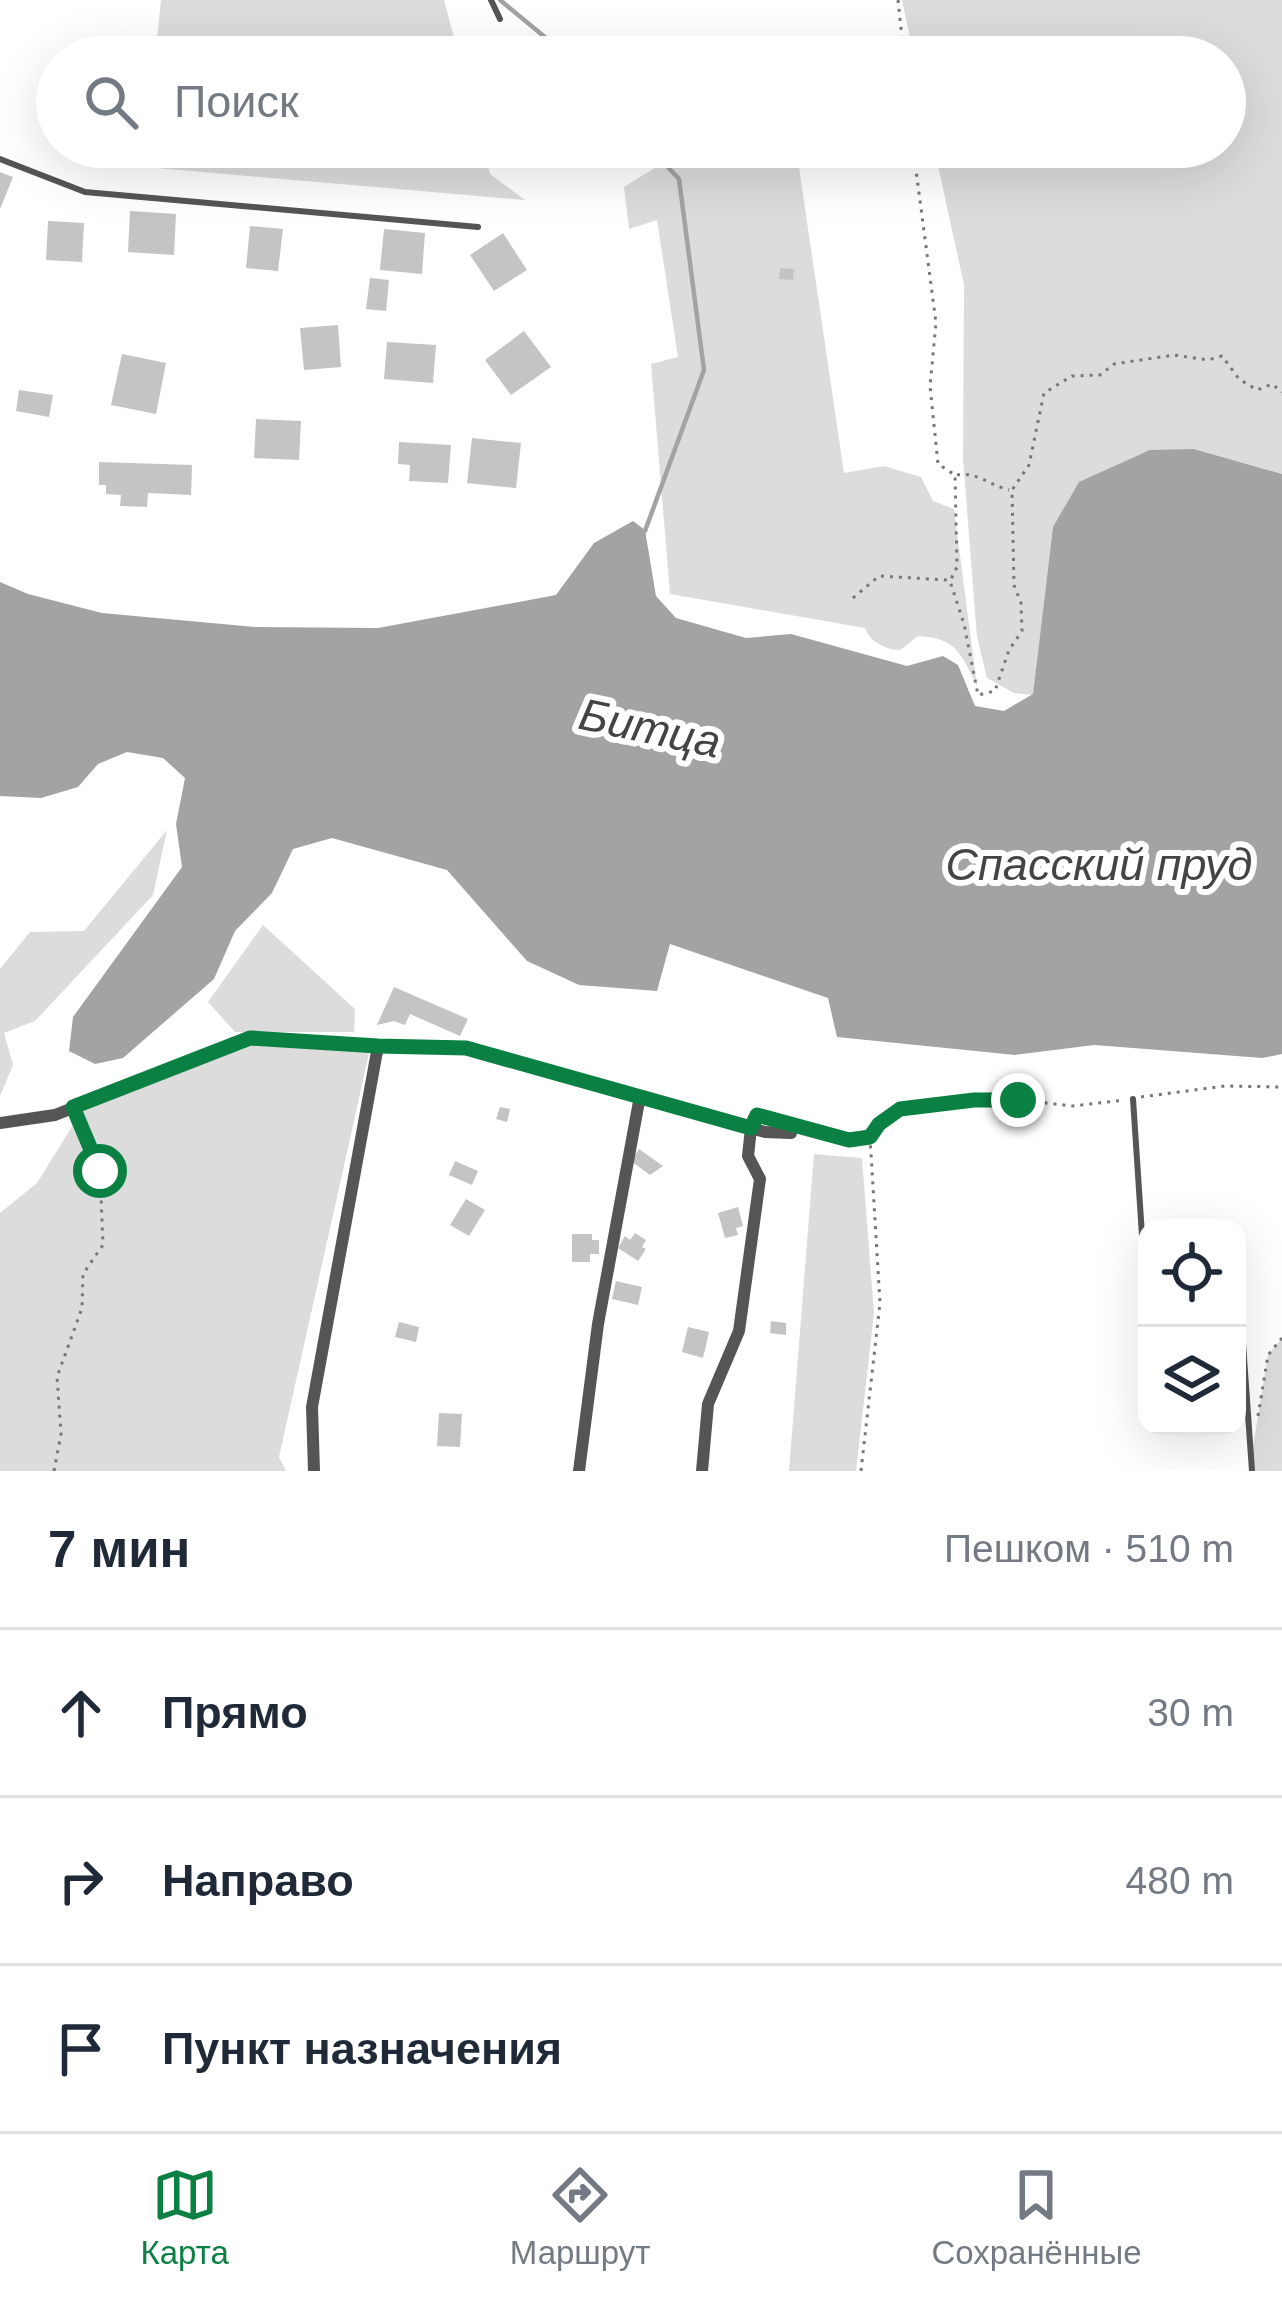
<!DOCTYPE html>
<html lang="ru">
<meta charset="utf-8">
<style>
body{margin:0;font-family:Arial,sans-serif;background:#f6f6f7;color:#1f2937}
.controls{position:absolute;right:36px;bottom:36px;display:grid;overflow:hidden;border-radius:24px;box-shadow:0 12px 48px #0002}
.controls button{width:108px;height:108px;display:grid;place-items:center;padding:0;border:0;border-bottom:3px solid #e0e1e3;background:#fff;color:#1f2937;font:60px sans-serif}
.stop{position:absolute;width:36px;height:36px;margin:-27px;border:9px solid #0b8043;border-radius:50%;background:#fff}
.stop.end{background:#0b8043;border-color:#fff;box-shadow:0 3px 12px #0008}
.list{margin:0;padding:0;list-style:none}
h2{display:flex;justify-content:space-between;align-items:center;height:156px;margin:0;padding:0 48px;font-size:51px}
h2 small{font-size:39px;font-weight:400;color:#747a83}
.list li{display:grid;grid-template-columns:78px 1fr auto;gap:36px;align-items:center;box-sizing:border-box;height:168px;padding:0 48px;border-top:3px solid #e0e1e3}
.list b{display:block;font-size:45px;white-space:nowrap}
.list em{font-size:39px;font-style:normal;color:#747a83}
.icon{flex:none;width:66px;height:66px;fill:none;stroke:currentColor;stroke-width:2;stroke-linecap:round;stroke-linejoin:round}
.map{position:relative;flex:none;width:1282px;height:1471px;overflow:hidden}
.search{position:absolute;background:#fff;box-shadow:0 12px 48px #0002;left:36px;right:36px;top:36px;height:132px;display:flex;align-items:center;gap:30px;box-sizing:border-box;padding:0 42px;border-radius:66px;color:#747a83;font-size:45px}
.sheet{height:660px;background:#fff}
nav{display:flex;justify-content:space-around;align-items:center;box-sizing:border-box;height:168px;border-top:3px solid #e0e1e3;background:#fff;font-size:33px;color:#747a83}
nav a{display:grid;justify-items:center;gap:6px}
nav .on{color:#0b8043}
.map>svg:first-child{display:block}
.green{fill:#dcdcdc}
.water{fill:#a3a3a3}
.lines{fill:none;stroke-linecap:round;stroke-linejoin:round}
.stream{stroke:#a3a3a3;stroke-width:4.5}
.building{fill:#c4c4c4}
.path{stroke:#777;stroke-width:3;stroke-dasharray:3 6;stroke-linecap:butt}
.service{stroke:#555;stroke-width:6}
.minor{stroke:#555;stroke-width:12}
.route{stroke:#0b8043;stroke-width:15}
.labels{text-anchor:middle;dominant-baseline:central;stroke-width:12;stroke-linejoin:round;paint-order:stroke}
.water-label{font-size:45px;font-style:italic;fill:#444;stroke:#fff}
</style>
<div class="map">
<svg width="1282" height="1471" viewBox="0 0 1282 1471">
<rect width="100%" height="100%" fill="#fff"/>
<g class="green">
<path d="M161,0H444L459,57H155Z"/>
<path d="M902,0H1282V474L1194,449L1053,527L1033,695L1014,693L987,678L977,637L963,458L964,285L934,147H1225V57H914Z"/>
<path d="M147,147H483L490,174L525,200L145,167Z"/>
<path d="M796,147L844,473L884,466L921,477L933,501L954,509L977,686C961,654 957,638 918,636L900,650C885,649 871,643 865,628L670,594L651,364L678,357L657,220L629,229L624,187L687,148Z"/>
<path d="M167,830L153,895L35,1021L4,1033L13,1065L0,1096V969L30,932L84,931Z"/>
<path d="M263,925L355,1009L354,1032H235L208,1002Z"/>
<path d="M258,1039L372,1040L279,1457L286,1471H0V1213L37,1183L81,1112Z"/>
<path d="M814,1154L862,1158L874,1313L856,1471H789Z"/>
<path d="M1282,1338V1471H1249L1268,1355Z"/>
</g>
<path class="water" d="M1194,449L1282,474V1054L1262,1058L1094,1045L1015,1055L837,1037L828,998L670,944L657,991L579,985L527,961L447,870L332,838L293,849L272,893L235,931L214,979L123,1058L95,1064L69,1051L73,1017L182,867L176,824L185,778L163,758L127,752L98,764L78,787L41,798L0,796V582L28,594L102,613L255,627L378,628L556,595L594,543L633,521L645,530L656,596L676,618L746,638L791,634L907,666L943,656L958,665L975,706L1004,711L1033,694L1053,527L1079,482L1150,450Z"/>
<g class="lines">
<g class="stream">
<path d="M500,0L569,57"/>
<path d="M645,531L704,370L679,179L649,147"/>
</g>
</g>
<g class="building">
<path d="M0,172L13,177L0,209Z"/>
<path d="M130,211L176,214L174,255L128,252Z"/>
<path d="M48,221L84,223L82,262L46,260Z"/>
<path d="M250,226L283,229L278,271L246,268Z"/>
<path d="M384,229L425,233L422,274L380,270Z"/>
<path d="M503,233L527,270L494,291L470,255Z"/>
<path d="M780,268L794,269L793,280L779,279Z"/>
<path d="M370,278L389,280L386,311L366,309Z"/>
<path d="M338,325L341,367L304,370L300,328Z"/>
<path d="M524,331L551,367L511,395L485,360Z"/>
<path d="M387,342L436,345L433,383L384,379Z"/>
<path d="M122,354L166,363L156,414L111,405Z"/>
<path d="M19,390L53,395L49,417L16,411Z"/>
<path d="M256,419L301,421L299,460L254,458Z"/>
<path d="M472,438L521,443L516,488L467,483Z"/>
<path d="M399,442L451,445L448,483L409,481L410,465L398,464Z"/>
<path d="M99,462L192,465L191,495L148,493L147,507L120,506L121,495L106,494V485H99Z"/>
<path d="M394,987L468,1019L460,1036L410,1014L405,1025L394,1021L377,1025Z"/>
<path d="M500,1107L510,1109L507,1122L496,1119Z"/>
<path d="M639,1149L663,1166L650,1175L631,1161Z"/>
<path d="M455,1161L478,1171L472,1185L449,1175Z"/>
<path d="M466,1199L485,1210L469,1236L450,1225Z"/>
<path d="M738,1207L743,1226L736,1228L738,1235L725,1238L718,1213Z"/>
<path d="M635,1233L646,1240L642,1247L646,1249L638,1261L618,1248L625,1236L630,1240Z"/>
<path d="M572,1234H592V1240H599V1254H590V1262H572Z"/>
<path d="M616,1281L642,1287L638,1305L612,1299Z"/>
<path d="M771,1321L786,1323V1335L770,1333Z"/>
<path d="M399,1322L419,1327L416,1342L395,1337Z"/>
<path d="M688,1327L709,1332L703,1358L682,1352Z"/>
<path d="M439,1413L462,1414L460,1447L437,1446Z"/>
</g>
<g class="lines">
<g class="path">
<path d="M898,0L904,57"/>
<path d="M913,147L936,323L930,386L938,464L955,475L957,567L950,581L964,624L978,695L995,691L1009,650L1022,631L1021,603L1014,585L1012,490L1029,465L1044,393L1072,376L1100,375L1114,364L1174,355L1208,360L1222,356L1239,379L1257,390L1272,384L1282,392"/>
<path d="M957,475C976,471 991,486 1009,490"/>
<path d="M853,598L879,576L948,580"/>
<path d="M1141,1097L1225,1086L1282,1087"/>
<path d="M801,1129L849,1140L868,1137"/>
<path d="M1258,1416L1268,1355L1282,1338"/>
<path d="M54,1471L61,1434L57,1377L82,1308L83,1274L103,1245L100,1171L78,1120"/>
<path d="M861,1471L880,1303L870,1137L879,1125L900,1109L973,1100H1019L1073,1106L1125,1100"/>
</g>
<g class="service">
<path d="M491,0L500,19"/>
<path d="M0,159L85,192L478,227"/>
<path d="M1133,1099L1147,1311"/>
<path d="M1237,1301H1240L1252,1471"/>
</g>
<g class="minor">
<path d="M0,1123L55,1115L250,1038L378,1046L466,1048L765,1132L791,1133"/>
<path d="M314,1471L312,1407L378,1046"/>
<path d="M579,1471L598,1324L640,1096"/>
<path d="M702,1471L708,1404L739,1331L760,1179L748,1156L751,1128"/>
</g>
</g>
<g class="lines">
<path class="route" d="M100,1171L73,1107L250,1038L378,1046L466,1048L751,1128L757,1115L849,1140L870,1137L879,1124L900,1109L974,1100H1018"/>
</g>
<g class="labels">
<g class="water-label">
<text transform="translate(650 728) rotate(12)">Битца</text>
<text x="1099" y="864">Спасский пруд</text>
</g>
</g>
</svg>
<div class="controls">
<button><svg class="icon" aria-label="locate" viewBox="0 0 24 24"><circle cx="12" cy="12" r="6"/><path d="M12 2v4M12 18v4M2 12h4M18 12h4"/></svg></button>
<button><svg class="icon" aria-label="layers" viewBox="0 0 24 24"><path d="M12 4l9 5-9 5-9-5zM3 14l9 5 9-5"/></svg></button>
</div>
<div class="stop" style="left:100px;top:1171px"></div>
<div class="stop end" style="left:1018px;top:1100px"></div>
<div class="search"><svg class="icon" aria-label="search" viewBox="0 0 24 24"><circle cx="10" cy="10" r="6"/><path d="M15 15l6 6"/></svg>Поиск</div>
</div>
<section class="sheet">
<h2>7 мин<small>Пешком · 510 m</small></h2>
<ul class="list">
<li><svg class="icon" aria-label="ahead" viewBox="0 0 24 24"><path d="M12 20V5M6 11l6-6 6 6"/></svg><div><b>Прямо</b></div><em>30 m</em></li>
<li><svg class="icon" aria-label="right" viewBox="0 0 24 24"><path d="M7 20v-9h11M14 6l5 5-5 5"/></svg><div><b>Направо</b></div><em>480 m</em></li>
<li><svg class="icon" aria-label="arrive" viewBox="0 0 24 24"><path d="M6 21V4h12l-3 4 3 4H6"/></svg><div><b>Пункт назначения</b></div></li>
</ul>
</section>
<nav>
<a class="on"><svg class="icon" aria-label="map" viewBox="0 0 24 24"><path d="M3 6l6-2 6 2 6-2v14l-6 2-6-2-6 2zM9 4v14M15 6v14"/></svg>Карта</a>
<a><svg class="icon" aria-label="directions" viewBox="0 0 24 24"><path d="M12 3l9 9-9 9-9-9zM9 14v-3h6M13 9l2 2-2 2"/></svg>Маршрут</a>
<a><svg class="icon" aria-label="saved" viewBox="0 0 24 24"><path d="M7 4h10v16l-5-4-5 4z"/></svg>Сохранённые</a>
</nav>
